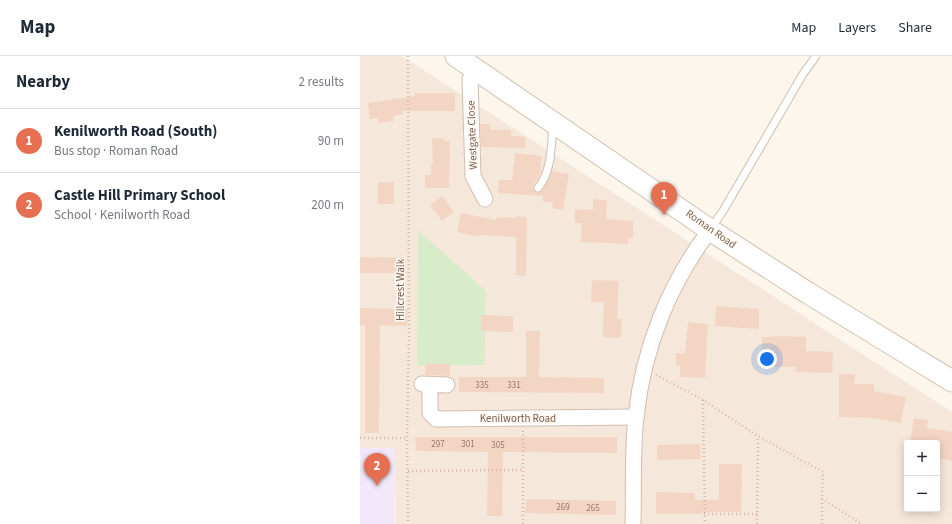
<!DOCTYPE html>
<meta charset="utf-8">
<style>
body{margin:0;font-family:"Source Sans 3",sans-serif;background:#f2f2f3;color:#1f2937}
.controls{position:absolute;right:12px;bottom:12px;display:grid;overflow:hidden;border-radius:4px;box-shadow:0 2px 10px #0003}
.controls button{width:36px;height:36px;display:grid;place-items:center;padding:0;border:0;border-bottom:1px solid #e0e1e3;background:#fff;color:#1f2937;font:20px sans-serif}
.you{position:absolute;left:407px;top:303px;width:14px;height:14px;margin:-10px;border:3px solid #fff;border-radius:50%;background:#1a73e8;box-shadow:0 0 0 6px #1a73e833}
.badge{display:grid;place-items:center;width:26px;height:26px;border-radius:50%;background:#e76f51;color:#fff;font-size:13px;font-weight:700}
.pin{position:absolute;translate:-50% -33px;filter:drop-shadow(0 1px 2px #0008)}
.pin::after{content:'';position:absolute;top:21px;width:14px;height:12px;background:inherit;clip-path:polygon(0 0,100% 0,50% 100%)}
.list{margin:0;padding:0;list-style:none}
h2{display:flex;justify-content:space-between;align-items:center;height:52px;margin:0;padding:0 16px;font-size:17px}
h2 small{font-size:13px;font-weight:400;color:#747a83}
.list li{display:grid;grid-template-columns:26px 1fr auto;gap:12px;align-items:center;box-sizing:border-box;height:64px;padding:0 16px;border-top:1px solid #e0e1e3}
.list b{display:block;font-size:15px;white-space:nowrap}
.list p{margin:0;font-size:13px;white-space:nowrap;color:#747a83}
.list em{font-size:13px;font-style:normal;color:#747a83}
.map{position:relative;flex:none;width:592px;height:468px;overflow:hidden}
header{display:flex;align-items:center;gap:24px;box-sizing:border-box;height:56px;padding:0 20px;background:#fff;border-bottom:1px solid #e0e1e3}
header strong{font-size:19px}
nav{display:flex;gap:22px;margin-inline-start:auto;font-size:14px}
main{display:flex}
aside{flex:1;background:#fff}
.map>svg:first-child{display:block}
.residential{fill:#f5e8da;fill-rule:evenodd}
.education{fill:#f3e8fa}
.green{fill:#d8ecc9}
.building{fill:#f3d5c3}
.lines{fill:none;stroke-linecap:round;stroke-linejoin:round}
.lane-casing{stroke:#d1beb0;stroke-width:9}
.street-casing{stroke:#d1beb0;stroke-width:17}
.secondary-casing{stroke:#d6c0b0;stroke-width:23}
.path{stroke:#d9b8a5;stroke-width:2.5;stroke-dasharray:1 3;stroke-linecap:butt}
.lane{stroke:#fff;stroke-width:7}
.street{stroke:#fff;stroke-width:15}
.secondary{stroke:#fff;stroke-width:21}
.labels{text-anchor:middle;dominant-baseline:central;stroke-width:3;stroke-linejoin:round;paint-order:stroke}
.number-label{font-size:9px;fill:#987a6a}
.street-label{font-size:11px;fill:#7a5c4d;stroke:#fffaf3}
</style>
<header>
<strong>Map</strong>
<nav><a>Map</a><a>Layers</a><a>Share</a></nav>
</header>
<main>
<aside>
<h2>Nearby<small>2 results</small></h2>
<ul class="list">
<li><span class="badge">1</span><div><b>Kenilworth Road (South)</b><p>Bus stop · Roman Road</p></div><em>90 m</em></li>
<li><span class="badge">2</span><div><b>Castle Hill Primary School</b><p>School · Kenilworth Road</p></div><em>200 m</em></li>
</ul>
</aside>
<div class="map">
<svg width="592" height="468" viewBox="0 0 592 468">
<rect width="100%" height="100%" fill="#fdf6ec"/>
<path class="residential" d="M0,0H42L592,356V468H36L34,392H0ZM547,387H577V453H547Z"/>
<path class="education" d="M0,392H34L35,468H0Z"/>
<path class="green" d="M58,174L126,235L124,309L57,310Z"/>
<g class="building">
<path d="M55,37H95V55H42L43,58L33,60V65L18,67V62L10,63L8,47L55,40Z"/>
<path d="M120,68H130V74H151V80L165,81V92L121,91Z"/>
<path d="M72,82H84V85H90L89,132H65V119H71V108H73Z"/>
<path d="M155,97L182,100L180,113L182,114L173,131L176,136L182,135L192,115L209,118L203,154L192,152L193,147L182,145L183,140L138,137L139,124H152Z"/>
<rect x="18" y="126" width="16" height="22"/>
<path d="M82,140L94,156L82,165L70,149Z"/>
<path d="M233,143L247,144L246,163L273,165V182H268V188L221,186L222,167H215V153L233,154Z"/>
<path d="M101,157L136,164L137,161L157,162V160L167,161L166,220L156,219V181L119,179V181L97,176Z"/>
<path d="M0,201L46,202V217H0Z"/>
<path d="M232,224L259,225L257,263H262L261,282L243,281L244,246H231Z"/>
<path d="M356,250L399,253V273L355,270Z"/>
<path d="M0,252L47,253V270L20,269L19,377H5V269H0Z"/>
<path d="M121,259L153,260V276L121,275Z"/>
<path d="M328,266L348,268L345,322L320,321V310H316V297L325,298Z"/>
<path d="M166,275H180L179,321L244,322V337L99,336V321H166Z"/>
<path d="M425,280L446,281V295L473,296L472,317L435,316L436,311H402V281Z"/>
<path d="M65,308H90V320L65,319Z"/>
<path d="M479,318H495L494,328H514V335L546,341L541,367L511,362L479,361Z"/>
<path d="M554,362L568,364L567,372L592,376V405L577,402V387H550Z"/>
<path d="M55,381H257V397L143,396L142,460H127L128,396L56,395Z"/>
<path d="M340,388L341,403L297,404V389Z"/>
<path d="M359,408H382L381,456H342L341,458H296V436L335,437V444H359Z"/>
<path d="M166,443L256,445V459L165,457Z"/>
</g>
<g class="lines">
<g class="lane-casing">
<g id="lane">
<path d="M178,132C192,115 191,91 193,69"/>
<path d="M351,172L363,155L443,18L456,0"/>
</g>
</g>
<g class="street-casing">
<g id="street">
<path d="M115,12L110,23L113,120L125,143"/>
<path d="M62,328L87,329"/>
<path d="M70,329V357L76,363L276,361"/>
<path d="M273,468C274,433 272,396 276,361C283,293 309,228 350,174"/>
</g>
</g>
<g class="secondary-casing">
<path id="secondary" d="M96,0L350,174L448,237L592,325"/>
</g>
<g class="path">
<path d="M48,0L49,277L47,382L48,468"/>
<path d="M296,319L343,344L398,380L463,416L462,443L502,468"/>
<path d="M343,344L345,468"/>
<path d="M0,382H47"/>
<path d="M48,415L163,414"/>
<path d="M462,443V468"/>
<path d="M344,458H397"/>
<path d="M163,468V375"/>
<path d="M397,468L398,380"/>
</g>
<use href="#lane" class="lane"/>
<use href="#street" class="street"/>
<use href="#secondary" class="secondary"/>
</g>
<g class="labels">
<g class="number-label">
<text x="122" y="329">335</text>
<text x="154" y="329">331</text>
<text x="78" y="388">297</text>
<text x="108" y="388">301</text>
<text x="138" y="389">305</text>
<text x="203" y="451">269</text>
<text x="233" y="452">265</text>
</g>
<g class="street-label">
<text transform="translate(112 79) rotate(-92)">Westgate Close</text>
<text transform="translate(351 173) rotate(35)">Roman Road</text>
<text transform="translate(40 234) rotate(-90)">Hillcrest Walk</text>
<text x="158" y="362">Kenilworth Road</text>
</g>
</g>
</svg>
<div class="controls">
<button>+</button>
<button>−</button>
</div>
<div class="you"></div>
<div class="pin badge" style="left:304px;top:159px">1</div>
<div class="pin badge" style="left:17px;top:430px">2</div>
</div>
</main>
